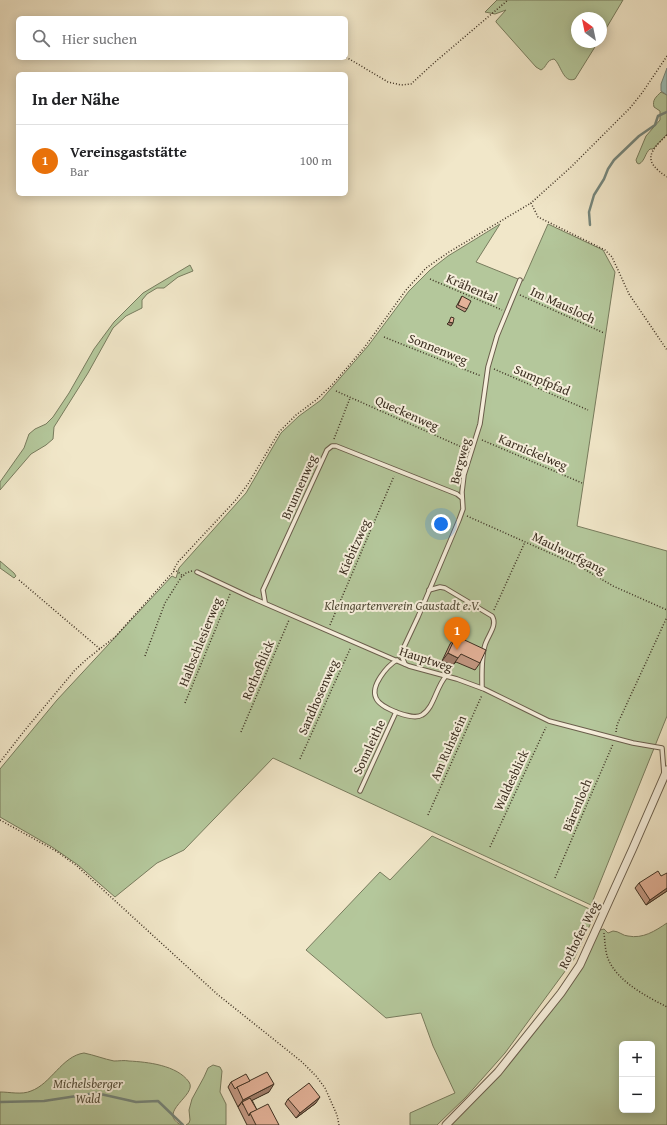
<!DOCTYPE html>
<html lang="de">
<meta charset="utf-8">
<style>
body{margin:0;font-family:"Gentium Book Plus",serif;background:#f2f2f2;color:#202124}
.controls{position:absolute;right:12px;bottom:12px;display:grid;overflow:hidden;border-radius:6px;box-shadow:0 2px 10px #0003}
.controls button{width:36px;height:36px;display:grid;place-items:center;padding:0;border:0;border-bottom:1px solid #e0e0e0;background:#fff;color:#202124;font:20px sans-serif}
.compass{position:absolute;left:571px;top:12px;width:36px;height:36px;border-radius:50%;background:#fff;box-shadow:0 2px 10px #0003;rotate:327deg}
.you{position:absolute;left:441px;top:524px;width:14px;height:14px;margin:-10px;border:3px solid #fff;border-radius:50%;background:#1a73e8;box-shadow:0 0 0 6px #1a73e833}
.badge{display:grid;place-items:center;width:26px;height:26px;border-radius:50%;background:#8f2418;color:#fff;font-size:13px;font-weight:700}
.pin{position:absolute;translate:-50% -33px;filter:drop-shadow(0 1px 2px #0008)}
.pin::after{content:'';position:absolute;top:21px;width:14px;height:12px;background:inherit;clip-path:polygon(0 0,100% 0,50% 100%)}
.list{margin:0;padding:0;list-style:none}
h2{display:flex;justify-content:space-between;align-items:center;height:52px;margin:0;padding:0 16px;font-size:17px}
h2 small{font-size:13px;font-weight:400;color:#757577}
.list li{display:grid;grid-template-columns:26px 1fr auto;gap:12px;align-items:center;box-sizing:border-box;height:72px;padding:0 16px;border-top:1px solid #e0e0e0}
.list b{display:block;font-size:15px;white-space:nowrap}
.list p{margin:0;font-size:13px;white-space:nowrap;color:#757577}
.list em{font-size:13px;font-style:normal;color:#757577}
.icon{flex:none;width:22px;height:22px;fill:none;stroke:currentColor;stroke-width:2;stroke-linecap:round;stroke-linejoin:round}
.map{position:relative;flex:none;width:667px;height:1125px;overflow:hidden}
.search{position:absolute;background:#fff;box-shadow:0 2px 10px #0003;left:16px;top:16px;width:332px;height:44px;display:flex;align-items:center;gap:10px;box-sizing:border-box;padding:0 14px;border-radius:6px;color:#757577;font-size:15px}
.panel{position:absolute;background:#fff;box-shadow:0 2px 10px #0003;left:16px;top:72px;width:332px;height:124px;border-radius:6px}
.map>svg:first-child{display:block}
.green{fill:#b4c79b;stroke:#787c5e;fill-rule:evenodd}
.water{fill:#9bbfb8;stroke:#75867c}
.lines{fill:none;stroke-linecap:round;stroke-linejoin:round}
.stream{stroke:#75867c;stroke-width:2.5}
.service-casing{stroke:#6a5e4c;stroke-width:5.5}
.minor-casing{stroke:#6a5e4c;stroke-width:9}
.path{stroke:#3d3022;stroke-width:1.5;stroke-dasharray:1 2;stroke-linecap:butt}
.service{stroke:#f6efdc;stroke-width:3.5}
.minor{stroke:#f6efdc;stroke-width:7}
.wall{fill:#c49984;stroke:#3d3022}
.shaded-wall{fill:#a07d6b;stroke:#3d3022}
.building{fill:#e4b299;stroke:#3d3022}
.labels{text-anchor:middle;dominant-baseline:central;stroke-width:4;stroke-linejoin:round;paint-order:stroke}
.street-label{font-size:13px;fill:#3d3022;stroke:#f6efdc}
.park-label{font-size:13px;font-style:italic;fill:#554e3a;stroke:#f6efdc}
</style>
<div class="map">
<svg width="667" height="1125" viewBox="0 0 667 1125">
<rect width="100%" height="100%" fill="#f1e7c9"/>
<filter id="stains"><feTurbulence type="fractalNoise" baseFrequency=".005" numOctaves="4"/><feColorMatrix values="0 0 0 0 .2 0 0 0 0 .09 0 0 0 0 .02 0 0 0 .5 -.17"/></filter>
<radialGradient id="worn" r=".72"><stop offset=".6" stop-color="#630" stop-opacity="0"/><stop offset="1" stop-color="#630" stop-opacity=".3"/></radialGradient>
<g class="green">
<path d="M497,0H623L601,37V18H577V42H598L575,79C563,84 561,64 554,59C546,60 547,67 541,70L536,67L496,22V21L506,10L495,14L485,12Z"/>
<path d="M661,92L667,95V134L653,149H650C645,153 645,161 639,164L637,163L636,160L646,136L660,120V111L654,107C652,100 656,97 661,92Z"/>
<path d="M500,224L476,262L523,281L548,224L603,250L615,272L577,526L667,551V716L591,905L273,758L184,850L157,863L115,897L78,865L52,847L0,817V769L57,700L172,576L176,578L179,568L246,493L281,433L299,416L321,400L368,346L409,291L430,270L448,256Z"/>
<path d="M190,265L193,271L178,277L164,288H157L147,294L142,300V308L126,316L113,328L88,373L54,427L53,439L46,445L31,454L0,490V482L24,448L29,434L35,429L46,424L53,417L69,393L94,349L114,322L143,293Z"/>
<path d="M0,561L14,573L16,576L14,578L0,568Z"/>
<path d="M432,836L596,912L574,959L505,1053L466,1097L437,1125H410V1113L455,1093L433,1046L421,1013L386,1018L306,950L380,872L390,880Z"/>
<path d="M667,923V1125H450L535,1030L600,930L604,929L608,933L613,931C619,931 623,936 628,936C643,939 655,931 667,923ZM622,1044H652V1110H622Z"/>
<path d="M84,1053C94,1055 104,1059 114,1061C119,1061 124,1060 129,1061C147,1062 177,1065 189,1082C198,1095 156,1112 181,1125H0V1092C10,1092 22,1095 31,1091C51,1084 62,1056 84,1053Z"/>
<path d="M213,1065L220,1067L222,1071L220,1092L226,1104V1125H186L189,1123L190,1120L189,1110L192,1099L204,1077L208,1068Z"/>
</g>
<path class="water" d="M667,68V95L661,91V84Z"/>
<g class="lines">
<g class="stream">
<path d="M590,225L589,212L594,195L604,179L608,169L614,160L639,136L655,125L658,116L667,112"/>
<path d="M0,1102L44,1101L96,1093L136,1102L158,1101L183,1125"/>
</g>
<g class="service-casing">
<g id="service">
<path d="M197,572L250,597L409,666L457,679L484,689L549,721L633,743L662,748L664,774"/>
<path d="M429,590L440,587L445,588L492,616C498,625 488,635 485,645C481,658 482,674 482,688"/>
<path d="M265,602L263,590L327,450L332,446H336L457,494L462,498"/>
<path d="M397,660C387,666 370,686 376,698C380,708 413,721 422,715C434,708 436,687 446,676"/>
<path d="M405,664L402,657L403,649L418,617L459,520L463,509L462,492L464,475L480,424L488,367L497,336L520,280"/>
<path d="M360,791L396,712"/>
</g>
</g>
<g class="minor-casing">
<path id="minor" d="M446,1125L498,1072L561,993L580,965L633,848L667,770"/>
</g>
<g class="path">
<path d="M289,17L292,18"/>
<path d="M667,56L642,93L630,108L571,167L531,203L538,217L605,250L612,257L629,294L667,350"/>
<path d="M346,57L388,82L401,85L411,84L435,62L508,0"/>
<path d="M667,135C648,153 643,161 667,177"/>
<path d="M430,279L502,310"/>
<path d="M520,295L604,333"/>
<path d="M384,337L481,376"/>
<path d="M494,369L588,410"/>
<path d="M336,391L466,449"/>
<path d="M334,439L350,398"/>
<path d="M482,440L582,483"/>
<path d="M467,516L579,566L613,586L667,610"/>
<path d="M192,571L186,573L183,576L174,569L178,562L235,501L248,484L279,432L296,415L316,400L332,385L364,348L406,290L426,268L449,252L531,203"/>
<path d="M19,580L100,649"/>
<path d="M494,610L525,542"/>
<path d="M330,625L394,476"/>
<path d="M145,656L165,603L182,576"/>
<path d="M185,703L230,594"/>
<path d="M241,732L289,620"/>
<path d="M616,732L617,725L667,617"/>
<path d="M300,759L351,647"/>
<path d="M0,762L25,730L75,670L87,659L115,637L175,570"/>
<path d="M428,815L482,695"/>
<path d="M0,820L56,851L77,866L217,994L302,1062L316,1076L325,1088L337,1115L339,1125"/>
<path d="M490,847L546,727"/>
<path d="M555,878L613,744"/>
<path d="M604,933C605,941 605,953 609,961C620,983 646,996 667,1007"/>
</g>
<use href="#service" class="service"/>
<use href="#minor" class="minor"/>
</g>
<g class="wall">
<path d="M462,296L467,309L465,312L456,307Z"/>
<path d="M456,636L465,640L480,663L475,670L456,662L453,665L442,661L450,644Z"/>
<path d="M639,883L667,891L646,905L635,888Z"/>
<path d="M250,1081L269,1092L252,1100L257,1110L279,1125H247L228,1087L231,1082Z"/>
<path d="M288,1099L316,1103L296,1118L285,1104Z"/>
</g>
<g class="shaded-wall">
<path d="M449,322L453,323L451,326L447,324Z"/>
<path d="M448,653L458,658L453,665L442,661Z"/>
<path d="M667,888V891L646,905L650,900Z"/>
<path d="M274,1084L269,1092L243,1105L242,1102L238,1107L243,1100Z"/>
<path d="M320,1097L316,1103L296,1118L300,1113Z"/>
</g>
<g class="building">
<path d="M462,296L471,301L467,309L458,305Z"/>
<path d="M451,317L454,318L453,323L449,322Z"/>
<path d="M456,636L486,650L480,663L461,654L458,658L448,653Z"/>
<path d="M462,636L466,638L465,640L461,638Z"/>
<path d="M658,871L661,876L667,873V888L650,900L639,883Z"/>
<path d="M267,1072L274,1084L243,1100L237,1087Z"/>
<path d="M246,1074L250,1081L237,1087L235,1089L231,1082Z"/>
<path d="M309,1083L320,1097L300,1113L288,1099Z"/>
<path d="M250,1098L257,1110L250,1113L249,1116L242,1102Z"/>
<path d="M268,1104L279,1125H256L250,1113Z"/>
</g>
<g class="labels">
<g class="street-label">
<text transform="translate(472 288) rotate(23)">Krähental</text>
<text transform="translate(563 305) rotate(25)">Im Mausloch</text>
<text transform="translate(438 349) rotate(22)">Sonnenweg</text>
<text transform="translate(542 380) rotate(23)">Sumpfpfad</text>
<text transform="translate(407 413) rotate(24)">Queckenweg</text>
<text transform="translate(533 452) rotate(23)">Karnickelweg</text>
<text transform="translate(460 461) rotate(-75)">Bergweg</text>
<text transform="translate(299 487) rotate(-66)">Brunnenweg</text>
<text transform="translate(354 547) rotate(-66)">Kiebitzweg</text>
<text transform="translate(569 553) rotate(26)">Maulwurfgang</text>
<text transform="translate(200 642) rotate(-68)">Halbschlesierweg</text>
<text transform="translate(426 659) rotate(18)">Hauptweg</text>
<text transform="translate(258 670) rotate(-67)">Rothofblick</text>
<text transform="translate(318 697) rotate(-66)">Sandhosenweg</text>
<text transform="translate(369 747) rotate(-65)">Sonnleithe</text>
<text transform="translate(448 748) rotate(-66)">Am Ruhstein</text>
<text transform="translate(511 780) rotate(-65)">Waldesblick</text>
<text transform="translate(577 805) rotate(-67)">Bärenloch</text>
<text transform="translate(579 935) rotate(-63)">Rothofer Weg</text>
</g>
<g class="park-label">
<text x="402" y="605">Kleingartenverein Gaustadt e.V.</text>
<text x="88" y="1083">Michelsberger<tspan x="88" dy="15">Wald</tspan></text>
</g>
</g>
<rect width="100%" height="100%" filter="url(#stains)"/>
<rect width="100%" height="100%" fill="url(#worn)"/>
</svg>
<div class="controls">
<button>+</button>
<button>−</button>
</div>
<svg class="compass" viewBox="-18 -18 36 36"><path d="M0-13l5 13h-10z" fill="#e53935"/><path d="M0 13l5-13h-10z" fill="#757577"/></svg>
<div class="you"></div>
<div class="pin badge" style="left:457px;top:650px;background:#e8710a">1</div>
<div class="search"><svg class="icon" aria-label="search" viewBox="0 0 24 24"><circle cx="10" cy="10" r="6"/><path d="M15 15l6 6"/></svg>Hier suchen</div>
<section class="panel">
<h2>In der Nähe<small></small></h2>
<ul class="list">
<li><span class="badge" style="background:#e8710a">1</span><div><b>Vereinsgaststätte</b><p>Bar</p></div><em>100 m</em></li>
</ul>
</section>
</div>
